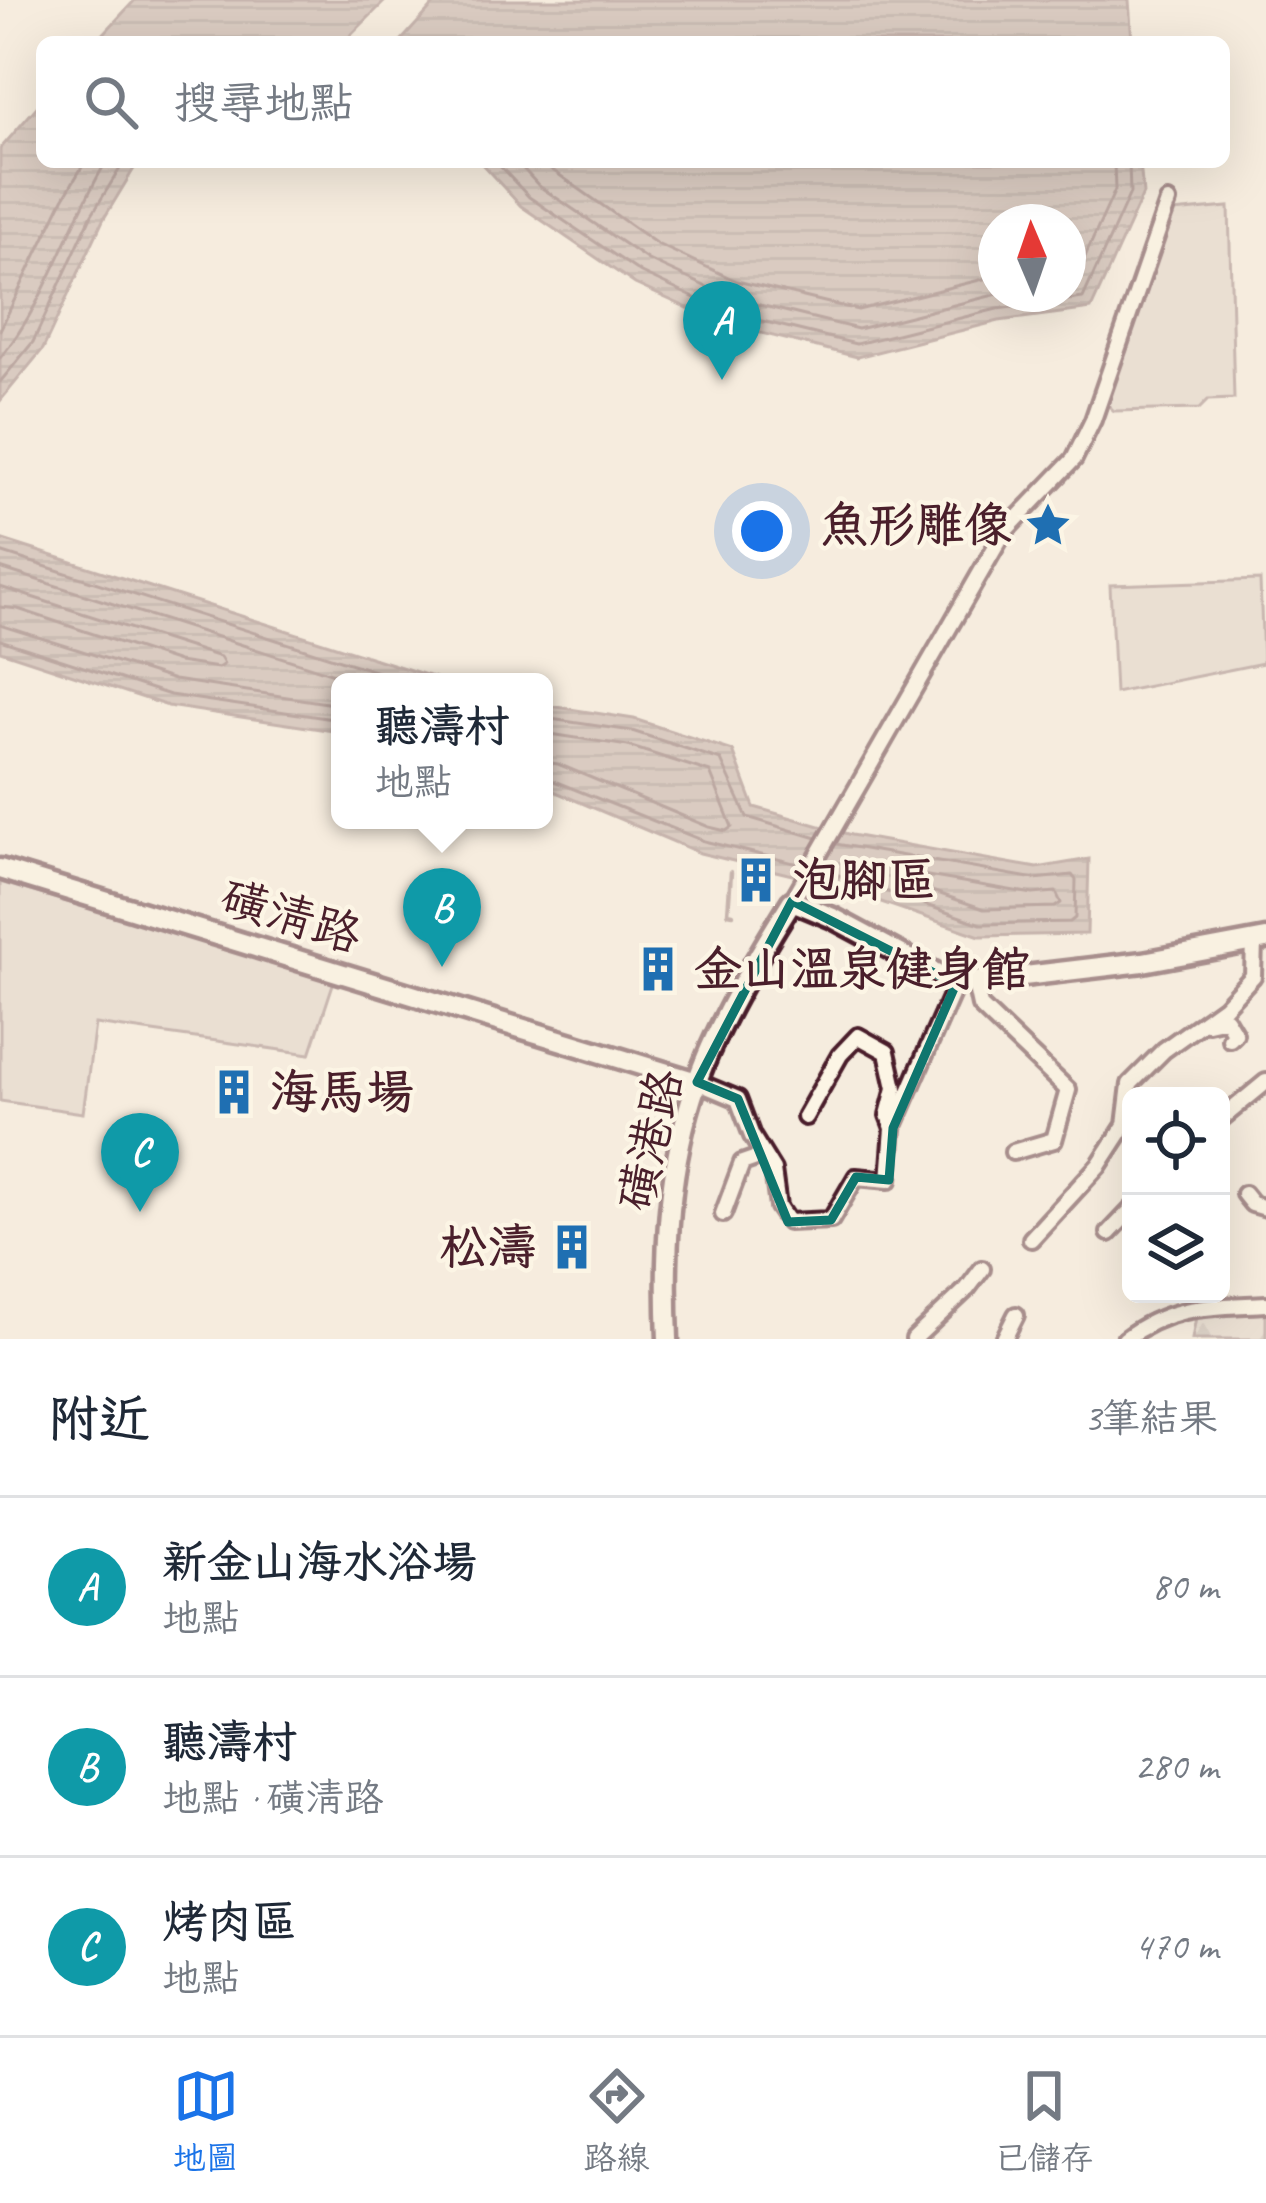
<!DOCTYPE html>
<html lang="zh-TW">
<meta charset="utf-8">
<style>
body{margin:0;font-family:Caveat,"LXGW WenKai TC",sans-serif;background:#f2f2f3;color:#1f2937}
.controls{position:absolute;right:36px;bottom:36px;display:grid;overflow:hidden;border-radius:18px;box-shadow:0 12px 48px #0002}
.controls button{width:108px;height:108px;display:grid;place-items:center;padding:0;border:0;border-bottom:3px solid #e0e1e3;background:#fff;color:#1f2937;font:60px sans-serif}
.compass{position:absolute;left:978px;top:204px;width:108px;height:108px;border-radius:50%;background:#fff;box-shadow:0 12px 48px #0002;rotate:358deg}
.you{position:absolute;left:762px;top:531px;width:42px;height:42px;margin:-30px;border:9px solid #fff;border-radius:50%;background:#1a73e8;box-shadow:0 0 0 18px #1a73e833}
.badge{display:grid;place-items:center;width:78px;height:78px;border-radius:50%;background:#1a73e8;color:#fff;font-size:39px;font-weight:700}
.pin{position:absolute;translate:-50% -99px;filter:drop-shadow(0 3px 6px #0008)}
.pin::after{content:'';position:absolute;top:63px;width:42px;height:36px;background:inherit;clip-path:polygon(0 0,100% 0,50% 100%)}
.popup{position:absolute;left:331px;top:673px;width:222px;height:156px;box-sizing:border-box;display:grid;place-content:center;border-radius:18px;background:#fff;filter:drop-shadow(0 3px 9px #0005);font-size:39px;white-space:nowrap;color:#747a83}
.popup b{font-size:45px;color:#1f2937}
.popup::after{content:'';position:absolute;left:50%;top:100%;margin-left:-24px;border:24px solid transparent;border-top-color:#fff}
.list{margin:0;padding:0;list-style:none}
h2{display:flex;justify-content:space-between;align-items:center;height:156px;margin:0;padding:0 48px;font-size:51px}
h2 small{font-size:39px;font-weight:400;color:#747a83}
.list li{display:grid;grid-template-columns:78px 1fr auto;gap:36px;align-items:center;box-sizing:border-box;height:180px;padding:0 48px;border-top:3px solid #e0e1e3}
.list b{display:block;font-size:45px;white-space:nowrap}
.list p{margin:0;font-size:39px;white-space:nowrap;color:#747a83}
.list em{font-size:39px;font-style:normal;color:#747a83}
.icon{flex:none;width:66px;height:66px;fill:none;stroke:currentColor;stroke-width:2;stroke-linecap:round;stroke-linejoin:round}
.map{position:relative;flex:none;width:1266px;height:1339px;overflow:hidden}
.search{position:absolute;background:#fff;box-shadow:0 12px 48px #0002;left:36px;right:36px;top:36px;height:132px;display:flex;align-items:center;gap:30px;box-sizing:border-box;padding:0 42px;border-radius:18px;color:#747a83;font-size:45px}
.sheet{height:696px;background:#fff}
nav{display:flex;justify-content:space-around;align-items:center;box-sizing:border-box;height:168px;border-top:3px solid #e0e1e3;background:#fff;font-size:33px;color:#747a83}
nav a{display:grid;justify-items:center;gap:6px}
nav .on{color:#1a73e8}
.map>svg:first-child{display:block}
.forest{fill:url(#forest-firs);stroke:#927678;stroke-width:3}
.park{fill:#dbcec4;stroke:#927678;stroke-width:3}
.water{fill:url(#water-rules);stroke:#8c6e70;stroke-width:3;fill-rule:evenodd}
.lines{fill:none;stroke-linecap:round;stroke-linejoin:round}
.shore{stroke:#765459;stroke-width:3}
.stream{stroke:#8c6e70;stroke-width:4.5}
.street-casing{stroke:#4a1f2b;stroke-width:22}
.secondary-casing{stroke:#4a1f2b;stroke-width:27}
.street{stroke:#fcf5e5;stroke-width:14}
.secondary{stroke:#fcf5e5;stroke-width:18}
.marked{fill:none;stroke:#0f766e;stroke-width:9;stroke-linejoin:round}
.labels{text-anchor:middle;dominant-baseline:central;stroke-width:9;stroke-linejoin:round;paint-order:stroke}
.poi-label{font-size:48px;font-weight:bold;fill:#4a1f2b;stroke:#fcf5e5;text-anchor:start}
.street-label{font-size:48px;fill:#4a1f2b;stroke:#fcf5e5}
</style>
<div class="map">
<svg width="1266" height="1339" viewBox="0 0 1266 1339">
<defs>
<pattern id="forest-firs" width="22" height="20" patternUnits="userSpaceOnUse" patternTransform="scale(3)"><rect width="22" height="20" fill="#dbcec4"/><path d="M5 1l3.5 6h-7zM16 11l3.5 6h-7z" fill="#bdb0a9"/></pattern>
<pattern id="water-rules" width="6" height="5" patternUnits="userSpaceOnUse" patternTransform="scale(3)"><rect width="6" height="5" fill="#b8a39e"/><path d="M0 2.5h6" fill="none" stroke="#988481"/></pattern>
</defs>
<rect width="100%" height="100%" fill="#f5ecde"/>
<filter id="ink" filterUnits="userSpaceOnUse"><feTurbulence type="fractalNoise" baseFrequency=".00833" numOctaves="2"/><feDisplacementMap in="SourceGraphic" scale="24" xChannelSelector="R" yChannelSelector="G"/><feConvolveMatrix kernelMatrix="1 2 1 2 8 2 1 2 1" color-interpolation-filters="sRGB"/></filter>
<g filter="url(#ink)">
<path class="forest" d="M1266,1313V1339H1192L1196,1317Z"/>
<g class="park">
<path d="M1229,207L1234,399L1208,400L1199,409L1114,411L1104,401L1173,212Z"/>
<path d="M1260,580L1263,663L1115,693L1110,585Z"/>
<path d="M0,882L334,981L310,1054L95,1024L83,1113L0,1101Z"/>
</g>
<g class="water">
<path d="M135,0H386L344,42H96Z"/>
<path d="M438,0H1129L1132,42H400Z"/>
<path d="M42,101V162H138L103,220L43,349L0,401V149Z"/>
<path d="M480,162H1140L1143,194L1091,309L999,321L857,357L721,323L635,284L521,206ZM1068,222V294H996V222Z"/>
<path d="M0,539L448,682H340V732L168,706L0,651Z"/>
<path d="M544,705L634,719L733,751L754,807L851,835L1037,868L1089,859L1087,934L980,936L826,883L700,853L544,787Z"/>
</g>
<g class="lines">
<g class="shore">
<path d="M496,162L529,197L641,273L725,312L856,344L997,309L1083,298L1130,193L1129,162"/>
<path d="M517,162L539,186L648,260L731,298L858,329L998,294"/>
<path d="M541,162L657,244L737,281L858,310L996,276"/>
<path d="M1068,285L1074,281L1115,190L1114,162"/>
<path d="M0,330L63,199L85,162"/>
<path d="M0,358C47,302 68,225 106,162"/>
<path d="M0,382L33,342L92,214L124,162"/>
<path d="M0,552L409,682"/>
<path d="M0,568L359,682"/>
<path d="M0,587L220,657L224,664L218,668L178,662L18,609L0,607"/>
<path d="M0,625L174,680L340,705"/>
<path d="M0,640L170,695L340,720"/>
<path d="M544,718L632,731L721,760L747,817L817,838"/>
<path d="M544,733L628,746L710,772L732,827L726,831L709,827L558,764L544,762"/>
<path d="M544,777L704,841L802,865"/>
<path d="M821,869L981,924L1070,922L1075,918L1076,880L1072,875L1035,879L836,844"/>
<path d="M922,875L1033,894L1056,892L1061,903L1055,907L984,909L917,886L915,879Z"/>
</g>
<path class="stream" d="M731,872L728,913L733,914"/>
<g class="street-casing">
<g id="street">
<path d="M792,901L1004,532L1074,459L1093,420L1168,202"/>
<path d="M975,983L980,1006L1068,1090L1054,1140L1013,1152"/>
<path d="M1208,1023L1226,1019L1235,1034L1230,1039"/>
<path d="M697,1082L738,1099L752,1136L773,1170L778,1207L788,1222L831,1220L856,1177L889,1180L893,1128L956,984"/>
<path d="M805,1117L840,1055L858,1036L887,1052L895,1088L888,1115L893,1128"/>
<path d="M1221,1119L1266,1082"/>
<path d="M1244,1194L1252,1204L1266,1208"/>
<path d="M723,1214L742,1163L762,1156"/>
<path d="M1109,1233L1131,1210"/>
<path d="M1031,1239L1099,1165L1125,1125L1130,1084L1164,1050L1224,1007L1253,976L1254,941"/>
<path d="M914,1339L967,1289L982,1269"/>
<path d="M1004,1339L1016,1315"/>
<path d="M1125,1339C1171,1304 1212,1307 1266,1304"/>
</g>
</g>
<g class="secondary-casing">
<g id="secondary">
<path d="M0,869L697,1082"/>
<path d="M668,1339C664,1253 668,1164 697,1082C716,1026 760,952 792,901L833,918L956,984L1143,962L1266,939"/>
</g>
</g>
<use href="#street" class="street"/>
<use href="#secondary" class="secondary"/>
</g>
</g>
<path d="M0 0H1266V1339H0ZM792,901L956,984L893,1128L889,1180L856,1177L831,1220L788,1222L738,1099L697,1082Z" fill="#f5ecde" fill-opacity=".55" fill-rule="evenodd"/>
<path class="marked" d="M792,901L956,984L893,1128L889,1180L856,1177L831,1220L788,1222L738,1099L697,1082Z"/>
<defs>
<g id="sight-bare" transform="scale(3.6)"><path d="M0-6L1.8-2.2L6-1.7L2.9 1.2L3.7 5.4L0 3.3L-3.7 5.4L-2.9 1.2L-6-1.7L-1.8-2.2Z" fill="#1f6fb2" stroke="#fcf5e5" stroke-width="2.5" paint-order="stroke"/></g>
<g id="building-bare" transform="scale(3.6)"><path d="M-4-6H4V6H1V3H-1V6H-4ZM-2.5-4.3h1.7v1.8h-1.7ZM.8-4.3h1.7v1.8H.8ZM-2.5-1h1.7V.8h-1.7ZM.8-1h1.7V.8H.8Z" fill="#1f6fb2" stroke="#fcf5e5" stroke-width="2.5" paint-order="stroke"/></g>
</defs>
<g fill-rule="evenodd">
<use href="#sight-bare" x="1048" y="525"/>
<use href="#building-bare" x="756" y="880"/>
<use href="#building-bare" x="658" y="969"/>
<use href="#building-bare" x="234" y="1092"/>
<use href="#building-bare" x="572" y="1247"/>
</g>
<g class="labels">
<g class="poi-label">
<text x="1012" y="525" text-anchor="end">魚形雕像</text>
<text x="792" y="880">泡腳區</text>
<text x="694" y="969">金山溫泉健身館</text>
<text x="270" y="1092">海馬場</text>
<text x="536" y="1247" text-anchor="end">松濤</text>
</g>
<g class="street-label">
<text transform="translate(291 916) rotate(17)">磺清路</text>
<text transform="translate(650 1140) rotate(-77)">磺港路</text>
</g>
</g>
</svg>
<div class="controls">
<button><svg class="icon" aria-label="locate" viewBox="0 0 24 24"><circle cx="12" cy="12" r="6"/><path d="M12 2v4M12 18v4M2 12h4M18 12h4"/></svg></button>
<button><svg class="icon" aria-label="layers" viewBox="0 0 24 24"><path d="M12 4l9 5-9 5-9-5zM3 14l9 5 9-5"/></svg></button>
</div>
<svg class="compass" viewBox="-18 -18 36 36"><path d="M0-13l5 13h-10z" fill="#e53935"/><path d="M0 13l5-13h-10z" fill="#747a83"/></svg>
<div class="you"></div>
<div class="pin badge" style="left:722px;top:380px;background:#0f9aa8">A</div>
<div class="pin badge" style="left:442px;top:967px;background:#0f9aa8">B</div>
<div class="popup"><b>聽濤村</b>地點</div>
<div class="pin badge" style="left:140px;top:1212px;background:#0f9aa8">C</div>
<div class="search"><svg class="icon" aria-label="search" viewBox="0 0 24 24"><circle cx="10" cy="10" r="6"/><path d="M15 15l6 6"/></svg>搜尋地點</div>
</div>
<section class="sheet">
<h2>附近<small>3筆結果</small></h2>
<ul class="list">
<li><span class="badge" style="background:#0f9aa8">A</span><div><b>新金山海水浴場</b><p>地點</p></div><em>80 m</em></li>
<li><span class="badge" style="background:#0f9aa8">B</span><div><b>聽濤村</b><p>地點 · 磺清路</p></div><em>280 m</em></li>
<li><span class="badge" style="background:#0f9aa8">C</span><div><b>烤肉區</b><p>地點</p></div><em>470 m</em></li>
</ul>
</section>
<nav>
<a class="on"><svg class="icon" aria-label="map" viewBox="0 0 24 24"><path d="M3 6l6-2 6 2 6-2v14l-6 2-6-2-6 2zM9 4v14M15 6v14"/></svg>地圖</a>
<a><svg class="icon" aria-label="directions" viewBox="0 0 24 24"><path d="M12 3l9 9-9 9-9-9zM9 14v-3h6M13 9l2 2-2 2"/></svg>路線</a>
<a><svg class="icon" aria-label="saved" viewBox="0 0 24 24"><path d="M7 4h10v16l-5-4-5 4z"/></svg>已儲存</a>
</nav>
